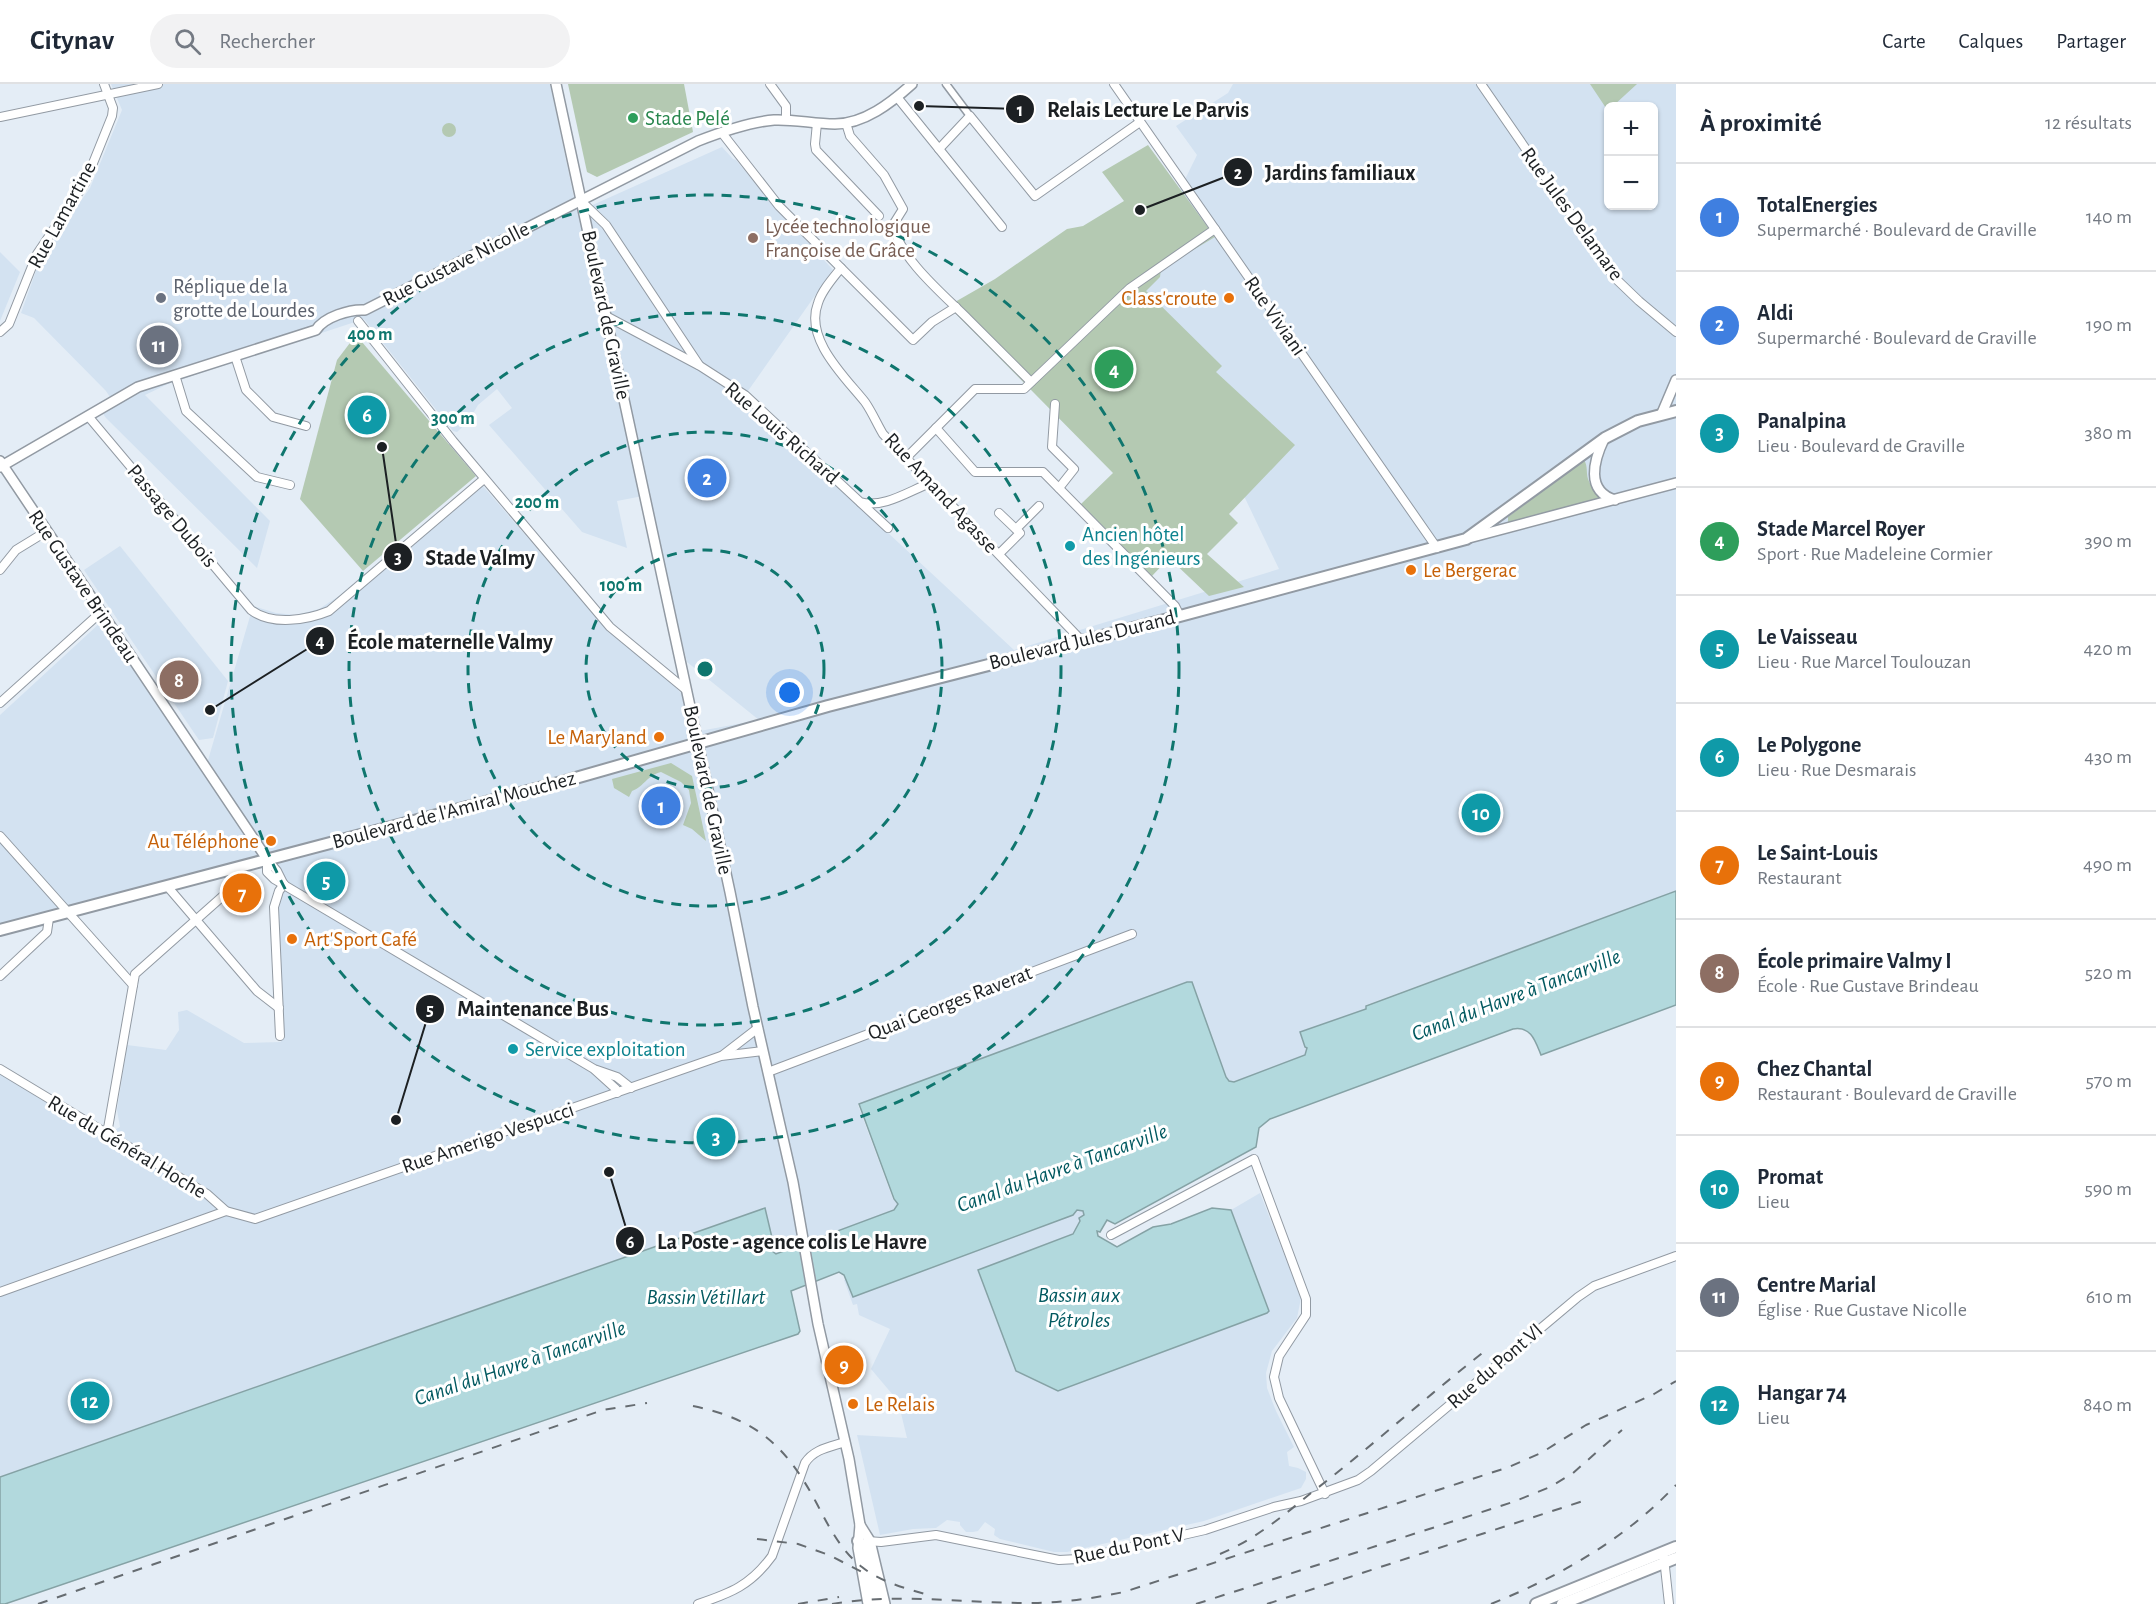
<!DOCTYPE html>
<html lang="fr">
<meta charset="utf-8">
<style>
body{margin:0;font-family:"Alegreya Sans",sans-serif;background:#f2f2f3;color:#1f2937}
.controls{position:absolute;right:18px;top:18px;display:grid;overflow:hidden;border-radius:9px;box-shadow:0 2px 4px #0004}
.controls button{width:54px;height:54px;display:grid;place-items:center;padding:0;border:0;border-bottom:2px solid #e0e1e3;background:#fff;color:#1f2937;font:30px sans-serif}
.you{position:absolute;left:790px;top:609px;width:21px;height:21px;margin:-15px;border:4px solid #fff;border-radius:50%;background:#1a73e8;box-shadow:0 0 0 9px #1a73e833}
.badge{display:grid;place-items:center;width:39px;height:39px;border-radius:50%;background:#ea580c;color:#fff;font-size:20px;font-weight:700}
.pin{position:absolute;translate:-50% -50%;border:3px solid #fff;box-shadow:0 2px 6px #0006}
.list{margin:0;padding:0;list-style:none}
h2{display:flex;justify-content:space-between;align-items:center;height:78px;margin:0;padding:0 24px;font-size:26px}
h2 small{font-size:20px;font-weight:400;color:#747a83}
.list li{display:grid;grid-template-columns:39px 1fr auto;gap:18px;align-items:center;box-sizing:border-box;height:108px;padding:0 24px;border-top:2px solid #e0e1e3}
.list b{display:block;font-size:22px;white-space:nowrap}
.list p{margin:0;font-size:20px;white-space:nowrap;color:#747a83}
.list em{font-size:20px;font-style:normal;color:#747a83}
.icon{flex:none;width:33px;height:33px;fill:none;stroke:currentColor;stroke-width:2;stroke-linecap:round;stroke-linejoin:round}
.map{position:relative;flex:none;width:1676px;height:1520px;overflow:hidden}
header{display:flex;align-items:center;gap:36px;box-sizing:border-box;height:84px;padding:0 30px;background:#fff;border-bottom:2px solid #e0e1e3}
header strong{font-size:28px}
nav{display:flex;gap:33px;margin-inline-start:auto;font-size:21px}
.search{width:420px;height:54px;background:#f2f2f3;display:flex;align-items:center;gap:15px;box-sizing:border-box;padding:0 21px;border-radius:33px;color:#747a83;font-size:22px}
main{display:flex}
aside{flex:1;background:#fff}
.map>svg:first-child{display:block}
.built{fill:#d3e2f1;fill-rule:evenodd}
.green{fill:#b4c9b2}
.water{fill:#b2d9dd;stroke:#85a2a5;stroke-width:1.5}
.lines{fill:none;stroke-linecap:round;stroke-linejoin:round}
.pedestrian-casing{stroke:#929aa3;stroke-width:9}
.minor-casing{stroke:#929aa3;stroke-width:10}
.tertiary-casing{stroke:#929aa3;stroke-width:12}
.secondary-casing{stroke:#929aa3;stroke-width:14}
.pedestrian{stroke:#fff;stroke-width:6}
.minor{stroke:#fff;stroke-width:8}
.tertiary{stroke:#fff;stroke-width:9}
.secondary{stroke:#fff;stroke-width:10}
.rail{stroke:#666c71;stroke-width:2;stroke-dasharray:10 10;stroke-linecap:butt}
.ring{fill:none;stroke:#0f766e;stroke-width:3;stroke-dasharray:10 8}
.leisure-dot{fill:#2e9e5b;stroke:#fff;stroke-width:2}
.education-dot{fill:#8d6e63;stroke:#fff;stroke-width:2}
.worship-dot{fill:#6b7280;stroke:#fff;stroke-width:2}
.food-dot{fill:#e8710a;stroke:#fff;stroke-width:2}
.culture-dot{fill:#0f9aa8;stroke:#fff;stroke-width:2}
.labels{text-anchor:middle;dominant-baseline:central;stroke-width:6;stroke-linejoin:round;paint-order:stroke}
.leisure-label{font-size:21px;fill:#27864d;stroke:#fff;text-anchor:start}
.street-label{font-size:21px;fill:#1c2023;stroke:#fff}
.education-label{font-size:21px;fill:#785e54;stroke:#fff;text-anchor:start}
.worship-label{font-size:21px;fill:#5b616d;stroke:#fff;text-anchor:start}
.food-label{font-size:21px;fill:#c56008;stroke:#fff;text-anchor:end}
.culture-label{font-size:21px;fill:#0d838f;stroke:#fff;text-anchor:start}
.water-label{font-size:22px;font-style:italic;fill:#025960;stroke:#fff}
.centre{fill:#0f766e;stroke:#fff;stroke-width:3}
.ring-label{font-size:18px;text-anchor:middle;font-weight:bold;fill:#0f766e;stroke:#fff;stroke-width:6;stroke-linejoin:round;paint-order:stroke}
.leader{fill:none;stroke:#1c2023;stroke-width:2}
.callout-dot{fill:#1c2023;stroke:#fff;stroke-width:2}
.mark-label{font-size:18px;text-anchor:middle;font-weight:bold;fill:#fff}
.callout-label{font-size:22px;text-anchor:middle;font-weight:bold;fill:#1c2023;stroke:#fff;stroke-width:6;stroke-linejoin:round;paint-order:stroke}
</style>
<header>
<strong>Citynav</strong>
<div class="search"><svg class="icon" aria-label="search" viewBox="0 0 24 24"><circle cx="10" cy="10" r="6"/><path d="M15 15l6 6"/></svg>Rechercher</div>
<nav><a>Carte</a><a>Calques</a><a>Partager</a></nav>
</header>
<main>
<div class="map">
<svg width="1676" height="1520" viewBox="0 0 1676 1520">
<rect width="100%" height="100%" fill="#e4edf6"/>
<g class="built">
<path d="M111,0H550L577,128L722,63L733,75L736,76L759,104L833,186L743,314L1014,566L1279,485L1138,191L1197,71L1176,42L1228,9L1233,0H1676V807L1366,921L1367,924L1307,964V969L1303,972L1234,998L1229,997L1226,993L1192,898H1187L858,1021L893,1115L898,1120L894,1126L776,1170L772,1167L774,1162L764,1124L0,1393V985L107,1050L120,1043L117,1026L127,961L166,966L179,946L178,928L187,926L244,959L281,958L274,823L283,800L267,788V776L0,846V631L101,538L204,690L253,522L276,529L296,531L319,525L339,512L477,395L610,549L668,595L682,610L689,649L759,636L687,578L648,411L617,417L627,464L582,448L489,341L512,324L497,305L478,321L468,338L457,348L453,347L364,235L170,299L145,311L270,437L257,484L106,334L97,321L110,313L106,307L34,234L21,229L41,173L90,104L122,26ZM1608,22H1654V122H1608Z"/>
<path d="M0,168L20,188L0,237Z"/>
<path d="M120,462L228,597L213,654L199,656L84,486Z"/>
<path d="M1260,1109L1301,1214L1297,1234L1272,1267L1266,1289L1267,1304L1276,1327L1294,1363L1287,1368L1289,1382L1298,1384L1306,1388V1395L1301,1404L1204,1437L1067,1468H1054L1000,1455L994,1451L995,1445L985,1438L978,1447L973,1448H966L960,1441V1438L947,1436L936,1444L913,1445L880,1451L857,1351L907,1354L898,1317L871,1285L890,1245L859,1231L857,1220L853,1221L844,1196L846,1195L853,1213L1073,1130L1079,1125L1083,1127L1084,1131L1073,1150L978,1186L1269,1226L1231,1126Z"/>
</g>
<g class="green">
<path d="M568,0H684L693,48L597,93L587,88Z"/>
<path d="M1590,0H1637L1613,22H1608V27Z"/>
<circle cx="449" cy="46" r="7"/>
<path d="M1148,61L1215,153L1161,185L1160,193L1146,207L1222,282L1216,288L1295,361L1229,430L1238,439L1207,470L1244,503L1209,512L1169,474L1152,492L1081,420L1113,389L948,222L995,195L1067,145L1083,142L1124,117L1102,88Z"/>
<path d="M356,251L476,392L363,487L300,415L337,276Z"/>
<path d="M1584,376C1588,382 1586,388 1588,395C1592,406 1599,412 1609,416L1545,432L1508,438V433Z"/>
<path d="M671,679L692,692L706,757L692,745L683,741L691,719L689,706L681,698L661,688C646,692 645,702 632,707L629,713L614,704L612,695Z"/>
</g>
<path class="water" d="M1676,807V921L1541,971C1535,956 1531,942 1513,945L1270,1035L1259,1044L1256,1063L1115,1140L1107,1136L1100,1148L1097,1147L1098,1152L1117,1163L1153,1143L1171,1140L1212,1124L1231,1126L1269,1227L1267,1229L1058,1307L1016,1287L978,1186L1073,1150L1080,1137L1079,1134L1084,1131L1083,1127L1077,1126L1073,1131L853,1213L844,1191L839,1188L791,1207L800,1247L798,1250L5,1520H0V1393L765,1124L774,1162L772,1167L776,1170L894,1126L898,1120L894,1115L859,1020L1187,898H1192L1226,993L1229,997L1234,998L1305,971L1307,964L1305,963L1300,948L1366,925V922Z"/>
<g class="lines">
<g class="pedestrian-casing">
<path id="pedestrian" d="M946,0L970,32"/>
</g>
<g class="minor-casing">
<g id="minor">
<path d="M770,0L786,22V35"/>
<path d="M1114,0L1437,464"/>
<path d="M1481,0L1615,194L1639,217L1676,248"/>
<path d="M897,13L1002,143"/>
<path d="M0,33L158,0"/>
<path d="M817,39L815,60L816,66L879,132"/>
<path d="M846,39L850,52L884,91L903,125L893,141C900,175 944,211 968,235C989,256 1010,277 1031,298"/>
<path d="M722,49L779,122L913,256L932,238L956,223"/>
<path d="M939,65L970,32L1035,112L1140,38"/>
<path d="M582,118L606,141L699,281"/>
<path d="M841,184C833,194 822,206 818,219C804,255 845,293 865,318C872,328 877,340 883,350L1082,557"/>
<path d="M606,232L700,282L745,311L860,418C883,425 909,407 930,399"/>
<path d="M358,237L453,357L610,543L685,605"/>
<path d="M0,248L9,240L37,170L85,99L112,32L113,24L104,0"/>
<path d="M235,272L246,306L273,333L306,342"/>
<path d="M175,291L186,327L257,393L290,401"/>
<path d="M1055,320L1052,363L1074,385L1059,404"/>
<path d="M88,332L251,526C272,542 307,536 329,527L484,395"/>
<path d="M936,344L975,388H1043L1175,522L1180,532"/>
<path d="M906,374L975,305H1024L1130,204L1215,145"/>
<path d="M861,419L888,444"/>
<path d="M1016,445L1039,422"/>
<path d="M999,470L1020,449L999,429"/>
<path d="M0,486L16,466L47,447"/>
<path d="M0,619L100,529"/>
<path d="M0,752L133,901"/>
<path d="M267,775V788L274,795L594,985L617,993L631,1004"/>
<path d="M267,775L277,787L283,799"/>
<path d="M167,802L257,907L279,924"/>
<path d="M0,892L47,848L49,834"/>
<path d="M280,952L274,823L279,807L284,800"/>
<path d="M723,971L758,944"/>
<path d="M0,985L207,1110L226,1127L255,1135L721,972L763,967"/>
<path d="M595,986L616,1005L617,1009"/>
<path d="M768,988L1132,850"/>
<path d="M107,1050L135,890L233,803"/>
<path d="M1111,1151L1254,1075L1306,1215V1231L1279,1272L1274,1293L1279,1314L1325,1410"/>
<path d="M0,1208L226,1127"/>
<path d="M867,1457L881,1458L936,1451L1044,1473L1059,1476L1078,1475L1205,1446L1274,1423L1301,1417L1358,1396L1371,1387L1578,1213L1594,1202L1676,1172"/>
<path d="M1664,1474L1669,1520"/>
<path d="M698,1520C731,1509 751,1501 772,1472L805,1379C814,1365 830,1363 845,1358"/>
</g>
</g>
<g class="tertiary-casing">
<g id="tertiary">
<path d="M556,0L730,808L753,923L793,1098L818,1240L849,1375L860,1441L858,1464L868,1520"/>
<path d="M1662,329L1676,296"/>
<path d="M1604,355C1594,376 1585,407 1615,416"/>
<path d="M0,377L267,775"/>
<path d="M0,383L138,303L316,246C324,233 350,225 365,226L698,57C721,48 749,38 774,36C794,35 814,40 835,40C864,40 891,19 912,0"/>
<path d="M1469,454L1676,399"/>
<path d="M860,1441L870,1457L885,1520"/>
</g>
</g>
<g class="secondary-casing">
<g id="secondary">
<path d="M0,846L558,699L828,622L1180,532L1466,455L1605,354L1638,337L1676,327"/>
<path d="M858,1457L865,1466L876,1520"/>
<path d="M1536,1520L1676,1463"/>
<path d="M1562,1520L1676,1474"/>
</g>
</g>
<use href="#pedestrian" class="pedestrian"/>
<use href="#minor" class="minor"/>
<use href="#tertiary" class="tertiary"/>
<use href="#secondary" class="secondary"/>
<g class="rail">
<path d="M693,1322C757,1335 787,1363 817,1420C829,1443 841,1467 862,1483C879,1497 904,1504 925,1510"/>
<path d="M757,1455L798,1460L829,1471L862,1488"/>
<path d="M1220,1470C1254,1456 1283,1432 1311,1409C1371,1363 1426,1313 1485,1267"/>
<path d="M38,1520L603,1326L647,1319"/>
<path d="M798,1520L839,1513"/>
<path d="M832,1520C900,1508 969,1520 1038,1519C1067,1518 1095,1514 1124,1508L1509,1383L1541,1369L1586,1341L1654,1310L1676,1297"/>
<path d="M1196,1520L1513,1418L1550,1403L1573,1389L1622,1346"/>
<path d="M1267,1520L1583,1417"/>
<path d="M1491,1520C1560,1492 1624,1456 1676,1401"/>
</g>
</g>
<g class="ring">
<circle cx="705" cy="585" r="119"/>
<circle cx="705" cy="585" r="237"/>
<circle cx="705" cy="585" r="356"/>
<circle cx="705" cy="585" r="474"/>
</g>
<circle class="leisure-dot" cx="633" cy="34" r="6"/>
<circle class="education-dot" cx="753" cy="154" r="6"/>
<circle class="worship-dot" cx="161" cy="214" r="6"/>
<g class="food-dot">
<circle cx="1229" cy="214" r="6"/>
<circle cx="1411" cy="486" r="6"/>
<circle cx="659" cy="653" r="6"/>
<circle cx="271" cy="757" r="6"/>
<circle cx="292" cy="855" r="6"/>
<circle cx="853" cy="1320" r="6"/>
</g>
<g class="culture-dot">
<circle cx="1070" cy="462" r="6"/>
<circle cx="513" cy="965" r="6"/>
</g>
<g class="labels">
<g class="leisure-label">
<text x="645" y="34">Stade Pelé</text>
</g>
<g class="street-label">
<text transform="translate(1572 130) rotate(54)">Rue Jules Delamare</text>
<text transform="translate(62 131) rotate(-61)">Rue Lamartine</text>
<text transform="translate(456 180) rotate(-27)">Rue Gustave Nicolle</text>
<text transform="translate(606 231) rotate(78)">Boulevard de Graville</text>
<text transform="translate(1275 232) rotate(55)">Rue Viviani</text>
<text transform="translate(782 349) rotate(41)">Rue Louis Richard</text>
<text transform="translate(941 409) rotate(47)">Rue Amand Agasse</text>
<text transform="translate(172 432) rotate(50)">Passage Dubois</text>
<text transform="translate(83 502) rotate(56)">Rue Gustave Brindeau</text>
<text transform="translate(1082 556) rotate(-14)">Boulevard Jules Durand</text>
<text transform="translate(708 706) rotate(78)">Boulevard de Graville</text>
<text transform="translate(454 726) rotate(-15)">Boulevard de l'Amiral Mouchez</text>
<text transform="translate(950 919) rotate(-21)">Quai Georges Raverat</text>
<text transform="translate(488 1054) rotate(-19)">Rue Amerigo Vespucci</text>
<text transform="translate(127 1063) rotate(31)">Rue du Général Hoche</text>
<text transform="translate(1495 1282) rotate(-41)">Rue du Pont VI</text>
<text transform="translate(1129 1462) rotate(-12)">Rue du Pont V</text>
</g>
<g class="education-label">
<text x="765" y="142">Lycée technologique<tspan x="765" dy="24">Françoise de Grâce</tspan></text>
</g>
<g class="worship-label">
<text x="173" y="202">Réplique de la<tspan x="173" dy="24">grotte de Lourdes</tspan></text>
</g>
<g class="food-label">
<text x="1217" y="214">Class'croute</text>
<text x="1423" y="486" text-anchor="start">Le Bergerac</text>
<text x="647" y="653">Le Maryland</text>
<text x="259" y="757">Au Téléphone</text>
<text x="304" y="855" text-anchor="start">Art'Sport Café</text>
<text x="865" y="1320" text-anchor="start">Le Relais</text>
</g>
<g class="culture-label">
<text x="1082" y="450">Ancien hôtel<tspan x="1082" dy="24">des Ingénieurs</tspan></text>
<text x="525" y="965">Service exploitation</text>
</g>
<g class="water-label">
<text transform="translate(1516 911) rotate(-21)">Canal du Havre à Tancarville</text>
<text transform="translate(1062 1084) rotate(-20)">Canal du Havre à Tancarville</text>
<text x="1079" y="1211">Bassin aux<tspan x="1079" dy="25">Pétroles</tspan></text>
<text x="706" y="1213">Bassin Vétillart</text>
<text transform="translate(520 1279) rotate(-19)">Canal du Havre à Tancarville</text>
</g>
</g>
<circle cx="705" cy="585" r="9" class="centre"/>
<g class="ring-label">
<text x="370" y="256">400 m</text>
<text x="453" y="340">300 m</text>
<text x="537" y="424">200 m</text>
<text x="621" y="507">100 m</text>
</g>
<path class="leader" d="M919 22L1020 25M1140 126L1238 88M382 363L398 473M210 626L320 557M396 1036L430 925M609 1088L630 1157"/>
<g class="callout-dot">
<circle cx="919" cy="22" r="6"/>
<circle cx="1140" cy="126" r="6"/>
<circle cx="382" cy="363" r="6"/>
<circle cx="210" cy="626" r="6"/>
<circle cx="396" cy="1036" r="6"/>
<circle cx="609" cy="1088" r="6"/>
<circle cx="1020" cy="25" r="15"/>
<circle cx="1238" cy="88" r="15"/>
<circle cx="398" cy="473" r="15"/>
<circle cx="320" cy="557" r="15"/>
<circle cx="430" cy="925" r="15"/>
<circle cx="630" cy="1157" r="15"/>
</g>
<g class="mark-label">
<text x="1020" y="32">1</text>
<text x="1238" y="95">2</text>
<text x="398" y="479">3</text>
<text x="320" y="563">4</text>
<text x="430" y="931">5</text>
<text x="630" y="1164">6</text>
</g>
<g class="callout-label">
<text x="1148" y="33">Relais Lecture Le Parvis</text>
<text x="1340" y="96">Jardins familiaux</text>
<text x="480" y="481">Stade Valmy</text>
<text x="450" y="565">École maternelle Valmy</text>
<text x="533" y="932">Maintenance Bus</text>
<text x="792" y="1165">La Poste - agence colis Le Havre</text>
</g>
</svg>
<div class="controls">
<button>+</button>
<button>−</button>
</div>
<div class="you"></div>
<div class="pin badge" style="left:661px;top:722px;background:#3f7fe0">1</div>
<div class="pin badge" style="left:707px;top:394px;background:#3f7fe0">2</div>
<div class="pin badge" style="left:716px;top:1053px;background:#0f9aa8">3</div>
<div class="pin badge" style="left:1114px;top:285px;background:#2e9e5b">4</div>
<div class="pin badge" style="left:326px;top:797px;background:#0f9aa8">5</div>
<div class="pin badge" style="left:367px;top:331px;background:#0f9aa8">6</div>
<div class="pin badge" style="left:242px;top:809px;background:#e8710a">7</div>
<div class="pin badge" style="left:179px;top:596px;background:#8d6e63">8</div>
<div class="pin badge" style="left:844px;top:1281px;background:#e8710a">9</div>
<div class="pin badge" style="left:1481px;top:729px;background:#0f9aa8">10</div>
<div class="pin badge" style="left:159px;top:261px;background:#6b7280">11</div>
<div class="pin badge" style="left:90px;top:1317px;background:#0f9aa8">12</div>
</div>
<aside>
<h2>À proximité<small>12 résultats</small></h2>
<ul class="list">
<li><span class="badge" style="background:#3f7fe0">1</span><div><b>TotalEnergies</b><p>Supermarché · Boulevard de Graville</p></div><em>140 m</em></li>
<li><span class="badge" style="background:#3f7fe0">2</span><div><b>Aldi</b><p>Supermarché · Boulevard de Graville</p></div><em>190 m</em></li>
<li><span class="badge" style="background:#0f9aa8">3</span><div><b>Panalpina</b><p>Lieu · Boulevard de Graville</p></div><em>380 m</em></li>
<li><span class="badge" style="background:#2e9e5b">4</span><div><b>Stade Marcel Royer</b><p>Sport · Rue Madeleine Cormier</p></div><em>390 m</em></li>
<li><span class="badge" style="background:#0f9aa8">5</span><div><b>Le Vaisseau</b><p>Lieu · Rue Marcel Toulouzan</p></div><em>420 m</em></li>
<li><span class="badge" style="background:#0f9aa8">6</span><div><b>Le Polygone</b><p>Lieu · Rue Desmarais</p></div><em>430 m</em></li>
<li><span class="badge" style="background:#e8710a">7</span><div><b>Le Saint-Louis</b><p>Restaurant</p></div><em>490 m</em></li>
<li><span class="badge" style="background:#8d6e63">8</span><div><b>École primaire Valmy I</b><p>École · Rue Gustave Brindeau</p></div><em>520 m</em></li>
<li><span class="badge" style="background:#e8710a">9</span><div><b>Chez Chantal</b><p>Restaurant · Boulevard de Graville</p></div><em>570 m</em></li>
<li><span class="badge" style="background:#0f9aa8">10</span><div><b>Promat</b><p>Lieu</p></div><em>590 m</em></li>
<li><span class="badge" style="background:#6b7280">11</span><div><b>Centre Marial</b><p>Église · Rue Gustave Nicolle</p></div><em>610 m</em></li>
<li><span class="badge" style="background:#0f9aa8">12</span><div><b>Hangar 74</b><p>Lieu</p></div><em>840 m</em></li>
</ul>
</aside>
</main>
